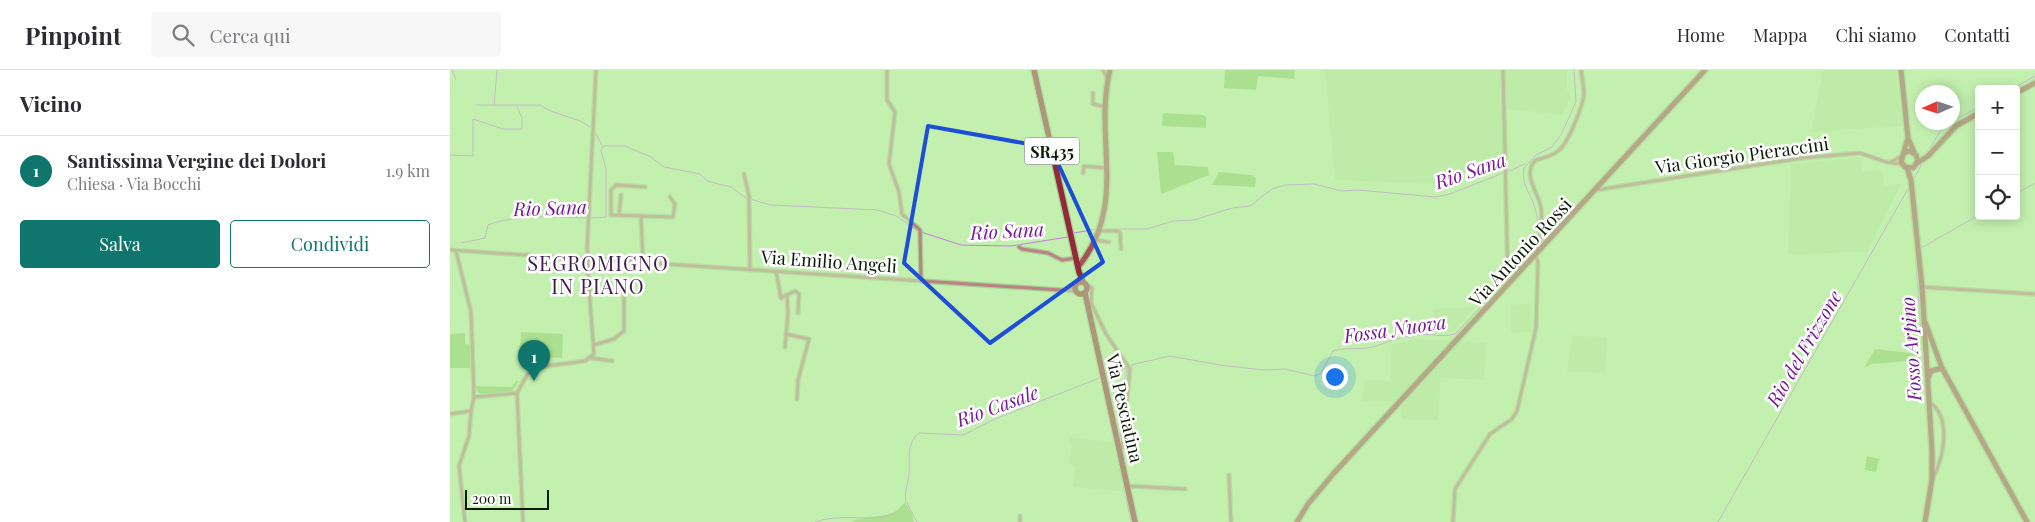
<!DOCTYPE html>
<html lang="it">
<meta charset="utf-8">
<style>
body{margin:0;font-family:"Playfair Display",serif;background:#f7f7f7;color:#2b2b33}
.controls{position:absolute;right:15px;top:15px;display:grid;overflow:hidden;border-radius:5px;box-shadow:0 2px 12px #0003}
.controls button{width:45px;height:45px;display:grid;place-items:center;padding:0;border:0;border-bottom:1px solid #e1e1e2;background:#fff;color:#2b2b33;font:25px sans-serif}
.compass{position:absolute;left:1465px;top:15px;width:45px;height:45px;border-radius:50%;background:#fff;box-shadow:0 2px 12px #0003;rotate:267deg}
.scale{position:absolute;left:15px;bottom:12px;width:84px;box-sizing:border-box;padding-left:5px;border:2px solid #0c1b04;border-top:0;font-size:14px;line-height:18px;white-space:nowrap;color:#0c1b04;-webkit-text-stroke:4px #fff;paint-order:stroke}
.you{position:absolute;left:884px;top:306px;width:18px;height:18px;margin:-12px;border:4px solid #fff;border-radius:50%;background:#1a73e8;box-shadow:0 0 0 8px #1a73e833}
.badge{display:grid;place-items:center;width:32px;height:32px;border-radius:50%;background:#0f766e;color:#fff;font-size:16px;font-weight:700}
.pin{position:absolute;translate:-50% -41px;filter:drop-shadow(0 1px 2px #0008)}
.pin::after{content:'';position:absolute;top:26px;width:18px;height:15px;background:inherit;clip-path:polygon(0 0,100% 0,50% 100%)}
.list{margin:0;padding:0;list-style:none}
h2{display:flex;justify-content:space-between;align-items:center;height:65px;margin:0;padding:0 20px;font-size:21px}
h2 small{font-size:16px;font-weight:400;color:#7c7c81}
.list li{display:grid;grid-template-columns:32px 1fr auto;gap:15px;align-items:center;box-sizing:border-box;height:70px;padding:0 20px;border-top:1px solid #e1e1e2}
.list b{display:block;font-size:19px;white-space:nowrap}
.list p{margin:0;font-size:16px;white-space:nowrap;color:#7c7c81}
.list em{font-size:16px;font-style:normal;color:#7c7c81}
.actions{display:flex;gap:10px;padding:15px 20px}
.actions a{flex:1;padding:11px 0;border:1px solid #0f766e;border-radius:5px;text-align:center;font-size:18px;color:#0f766e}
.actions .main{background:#0f766e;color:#fff}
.icon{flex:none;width:28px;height:28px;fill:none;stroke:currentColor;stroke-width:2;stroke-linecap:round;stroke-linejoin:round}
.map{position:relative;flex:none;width:1585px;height:452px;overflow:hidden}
header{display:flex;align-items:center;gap:30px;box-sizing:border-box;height:70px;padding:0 25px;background:#fff;border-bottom:1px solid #e1e1e2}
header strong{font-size:24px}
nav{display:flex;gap:28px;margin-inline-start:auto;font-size:18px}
.search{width:350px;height:45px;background:#f7f7f7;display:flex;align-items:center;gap:12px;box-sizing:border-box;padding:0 18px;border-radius:5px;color:#7c7c81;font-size:19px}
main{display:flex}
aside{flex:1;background:#fff}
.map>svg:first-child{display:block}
.built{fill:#b6e7a0}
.green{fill:#8dcc6d}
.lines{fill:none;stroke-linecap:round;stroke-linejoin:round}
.stream{stroke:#c57ce2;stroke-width:1}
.street-casing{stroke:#a7ce94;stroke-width:5.5}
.secondary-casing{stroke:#a7ce94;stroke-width:8}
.primary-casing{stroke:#a7ce94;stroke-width:8}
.street{stroke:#bb8184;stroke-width:3}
.secondary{stroke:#a35058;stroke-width:5}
.primary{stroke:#902939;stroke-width:5.5}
.marked{fill:none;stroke:#1d4ed8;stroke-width:4;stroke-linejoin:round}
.labels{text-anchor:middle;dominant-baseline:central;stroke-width:5;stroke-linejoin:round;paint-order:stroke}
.shield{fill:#fff;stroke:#555f4f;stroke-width:1}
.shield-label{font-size:16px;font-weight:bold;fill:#0c1b04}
.street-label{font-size:18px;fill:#0c1b04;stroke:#fff}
.water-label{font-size:19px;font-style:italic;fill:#771995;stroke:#fff}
.quarter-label{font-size:20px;letter-spacing:1px;fill:#40194e;stroke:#fff}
</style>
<header>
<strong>Pinpoint</strong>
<div class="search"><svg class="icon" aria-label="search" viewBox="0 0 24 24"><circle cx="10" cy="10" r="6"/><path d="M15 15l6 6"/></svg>Cerca qui</div>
<nav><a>Home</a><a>Mappa</a><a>Chi siamo</a><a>Contatti</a></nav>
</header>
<main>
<aside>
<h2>Vicino<small></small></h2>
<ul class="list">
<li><span class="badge">1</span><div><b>Santissima Vergine dei Dolori</b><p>Chiesa · Via Bocchi</p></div><em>1.9 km</em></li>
</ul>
<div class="actions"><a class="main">Salva</a><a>Condividi</a></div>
</aside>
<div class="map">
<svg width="1585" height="452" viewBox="0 0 1585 452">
<rect width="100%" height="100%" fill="#c4f0af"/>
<g class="built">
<path d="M875,0H1117V20L1121,28L1112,45L1057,39L1059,88L994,114L885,110Z"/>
<path d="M1373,0H1446L1452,56L1361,62Z"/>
<path d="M1411,87L1413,102L1432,100L1434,115L1451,114L1417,181L1338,185L1341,94Z"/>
<path d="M1081,233V262L1061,263L1060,235Z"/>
<path d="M1025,237L1004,261L983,263V239Z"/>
<path d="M1122,265L1157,268L1155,303L1117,302Z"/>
<path d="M965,269L1036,273L1034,310L990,308L989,350L952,349L951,336L944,332L912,331L914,310L940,311L941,275Z"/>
<path d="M620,367L665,373L676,422L622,417L626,396L619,394L622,375L619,374Z"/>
</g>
<g class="green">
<path d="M775,0H845L844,9L808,6L806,20L774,18Z"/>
<path d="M713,43L753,45L756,47V58L712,56Z"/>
<path d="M707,82H723L725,95L758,97L759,105L711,124Z"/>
<path d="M769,102L802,105L806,108L805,117L762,115Z"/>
<path d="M71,262L113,264L112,288L70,286Z"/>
<path d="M15,263V274L22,275V298H0V264Z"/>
<path d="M1425,279L1469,284L1470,290L1422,294L1414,298Z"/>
<path d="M66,311H69L61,323L31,325L27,321L26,316L62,317Z"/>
<path d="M1417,386L1429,389L1426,402L1415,400Z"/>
<path d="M455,433L462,443L464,452H401C421,442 440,452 455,433Z"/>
</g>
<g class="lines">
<g class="stream">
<path d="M2,0L6,10"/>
<path d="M1562,19L1585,6"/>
<path d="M26,35H90C104,46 128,46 141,58"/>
<path d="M44,35L47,0"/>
<path d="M1502,51L1529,37"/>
<path d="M145,62L152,75"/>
<path d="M1480,78L1491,60L1500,52"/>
<path d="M0,85L23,86V49L53,59H72V48L67,36"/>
<path d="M1057,102L1075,94"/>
<path d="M1465,107L1473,92"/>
<path d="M1566,124L1585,113"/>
<path d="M141,148L156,147V99L151,80L153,76H175L201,87L214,97L250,104L257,111L281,117L296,128L321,135L428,140L446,146L468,161L511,175L561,176L618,167"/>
<path d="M651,159H697L723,151L744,150L782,138L800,136L822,119L835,115L864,114L892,121L908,120L985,127L1000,124L1053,103"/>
<path d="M624,163L647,159"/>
<path d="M11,173L35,168L38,155C67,144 106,147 137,148"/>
<path d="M1471,178L1529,145"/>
<path d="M1465,180L1477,340"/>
<path d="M1061,194C1088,184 1093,162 1084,135C1079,121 1071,113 1074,98L1086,85L1102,77L1111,65L1126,32L1124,0"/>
<path d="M656,306L685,294L720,286L770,295L814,300L835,299L865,306L871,303L883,281C895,277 909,280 922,277C937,273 951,266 966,265C980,263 991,268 1005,264L1049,217L1055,202"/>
<path d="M670,371L677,298"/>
<path d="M666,380L681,452"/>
<path d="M457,433L467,452"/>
<path d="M365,452C389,443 420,452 441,445C448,442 451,436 456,432C454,422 458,414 459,404C460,390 456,373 469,363L513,365L545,349L652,307"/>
<path d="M1268,452L1459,117"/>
</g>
<g class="street-casing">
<g id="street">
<path d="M437,0V30L445,42L439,94L449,122L452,144L470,160L471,211"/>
<path d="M653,0L658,9"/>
<path d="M1053,0L1058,214"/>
<path d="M643,23V34L656,37"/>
<path d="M1441,92L1452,86"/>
<path d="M633,103L634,96L656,98"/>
<path d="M294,104L299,126L300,200"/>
<path d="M1146,120L1353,88L1410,83L1436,92L1451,94"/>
<path d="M169,145L171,125"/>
<path d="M191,146L161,145V120L166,115L195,117"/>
<path d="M649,161H668L670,163L671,179"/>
<path d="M645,170L659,172"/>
<path d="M569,177L572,179L598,183L612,190L626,188"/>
<path d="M0,180L135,189"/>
<path d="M6,181L21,242L24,327"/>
<path d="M1088,181C1089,167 1093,152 1091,138C1089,123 1071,104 1086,90C1093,88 1102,86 1108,81C1118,74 1133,36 1134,24C1134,16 1132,8 1131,0"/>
<path d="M139,189L625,221"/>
<path d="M1057,190L1062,198H1072"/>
<path d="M193,193L191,146L223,147L225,134L220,127"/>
<path d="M326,201L331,228L345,221L349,224L348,243"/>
<path d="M636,214L642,218L641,233L656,264L680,299L672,377L670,381"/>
<path d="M1472,217L1585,224"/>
<path d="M617,219L625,216"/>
<path d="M336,264L359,269L348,310L347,329"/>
<path d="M144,275L164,269L174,261V220"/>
<path d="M335,277L338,243L337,225"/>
<path d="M141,288L162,291"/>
<path d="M1479,332C1502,347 1494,385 1484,406"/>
<path d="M0,344L21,341L24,327L67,323"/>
<path d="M779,405L781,452"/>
<path d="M678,416L735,419"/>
<path d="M15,452L9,396L19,366L21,341"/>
<path d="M73,452L67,323L81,298L135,291L144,284L137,191L139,189L137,179L146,0"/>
<path d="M570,452V446"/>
<path d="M1003,452L1005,419L1040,364L1062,349L1067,341L1086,258L1088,192L1085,185"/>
</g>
</g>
<g class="secondary-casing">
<g id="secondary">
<path d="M1451,0L1458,68L1464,82"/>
<path d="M1566,23L1585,13"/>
<path d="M1454,83L1460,81L1466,85L1468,91L1463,98L1455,97L1451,92L1457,71"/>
<path d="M1467,93L1478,86L1506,56L1529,43"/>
<path d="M1457,98L1461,110L1472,217L1482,381V409L1475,452"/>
<path d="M628,197C679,135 643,69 660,0"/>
<path d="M1475,252L1492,298L1577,452"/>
<path d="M1478,308L1481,301L1492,298"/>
<path d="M847,452L858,434L884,403L1255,0"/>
</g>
</g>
<g class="primary-casing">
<g id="primary">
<path d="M584,0L629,202L633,212"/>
<circle cx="631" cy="218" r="6"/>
<path d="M635,223L685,452"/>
</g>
</g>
<use href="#street" class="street"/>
<use href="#secondary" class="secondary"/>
<use href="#primary" class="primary"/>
</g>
<path d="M0 0H1585V452H0ZM478,56L601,78L653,192L540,273L454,193Z" fill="#c4f0af" fill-opacity=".55" fill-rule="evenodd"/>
<path class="marked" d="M478,56L601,78L653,192L540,273L454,193Z"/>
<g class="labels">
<rect class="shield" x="574.5" y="67.5" width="55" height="27" rx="4"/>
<g class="shield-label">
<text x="602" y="81">SR435</text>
</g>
<g class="street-label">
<text transform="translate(1292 85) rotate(-8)">Via Giorgio Pieraccini</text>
<text transform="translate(1070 182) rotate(-47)">Via Antonio Rossi</text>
<text transform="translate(379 191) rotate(4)">Via Emilio Angeli</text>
<text transform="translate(675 338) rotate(77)">Via Pesciatina</text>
</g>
<g class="water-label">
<text transform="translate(1020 100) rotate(-19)">Rio Sana</text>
<text transform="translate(100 137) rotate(-2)">Rio Sana</text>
<text transform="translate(557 160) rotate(-3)">Rio Sana</text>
<text transform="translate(945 258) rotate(-8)">Fossa Nuova</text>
<text transform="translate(1353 278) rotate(-60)">Rio del Frizzone</text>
<text transform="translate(1460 279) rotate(-94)">Fosso Arpino</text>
<text transform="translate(547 335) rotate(-20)">Rio Casale</text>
</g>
<g class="quarter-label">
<text x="148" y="192">SEGROMIGNO<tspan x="148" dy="23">IN PIANO</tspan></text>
</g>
</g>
</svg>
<div class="controls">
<button>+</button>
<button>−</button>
<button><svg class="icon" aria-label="locate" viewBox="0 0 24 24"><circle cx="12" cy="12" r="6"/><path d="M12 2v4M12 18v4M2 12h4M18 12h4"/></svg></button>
</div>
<svg class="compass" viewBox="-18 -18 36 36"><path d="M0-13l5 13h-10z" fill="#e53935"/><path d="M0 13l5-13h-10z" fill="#7c7c81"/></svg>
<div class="scale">200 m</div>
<div class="you"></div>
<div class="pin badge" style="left:84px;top:311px">1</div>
</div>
</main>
